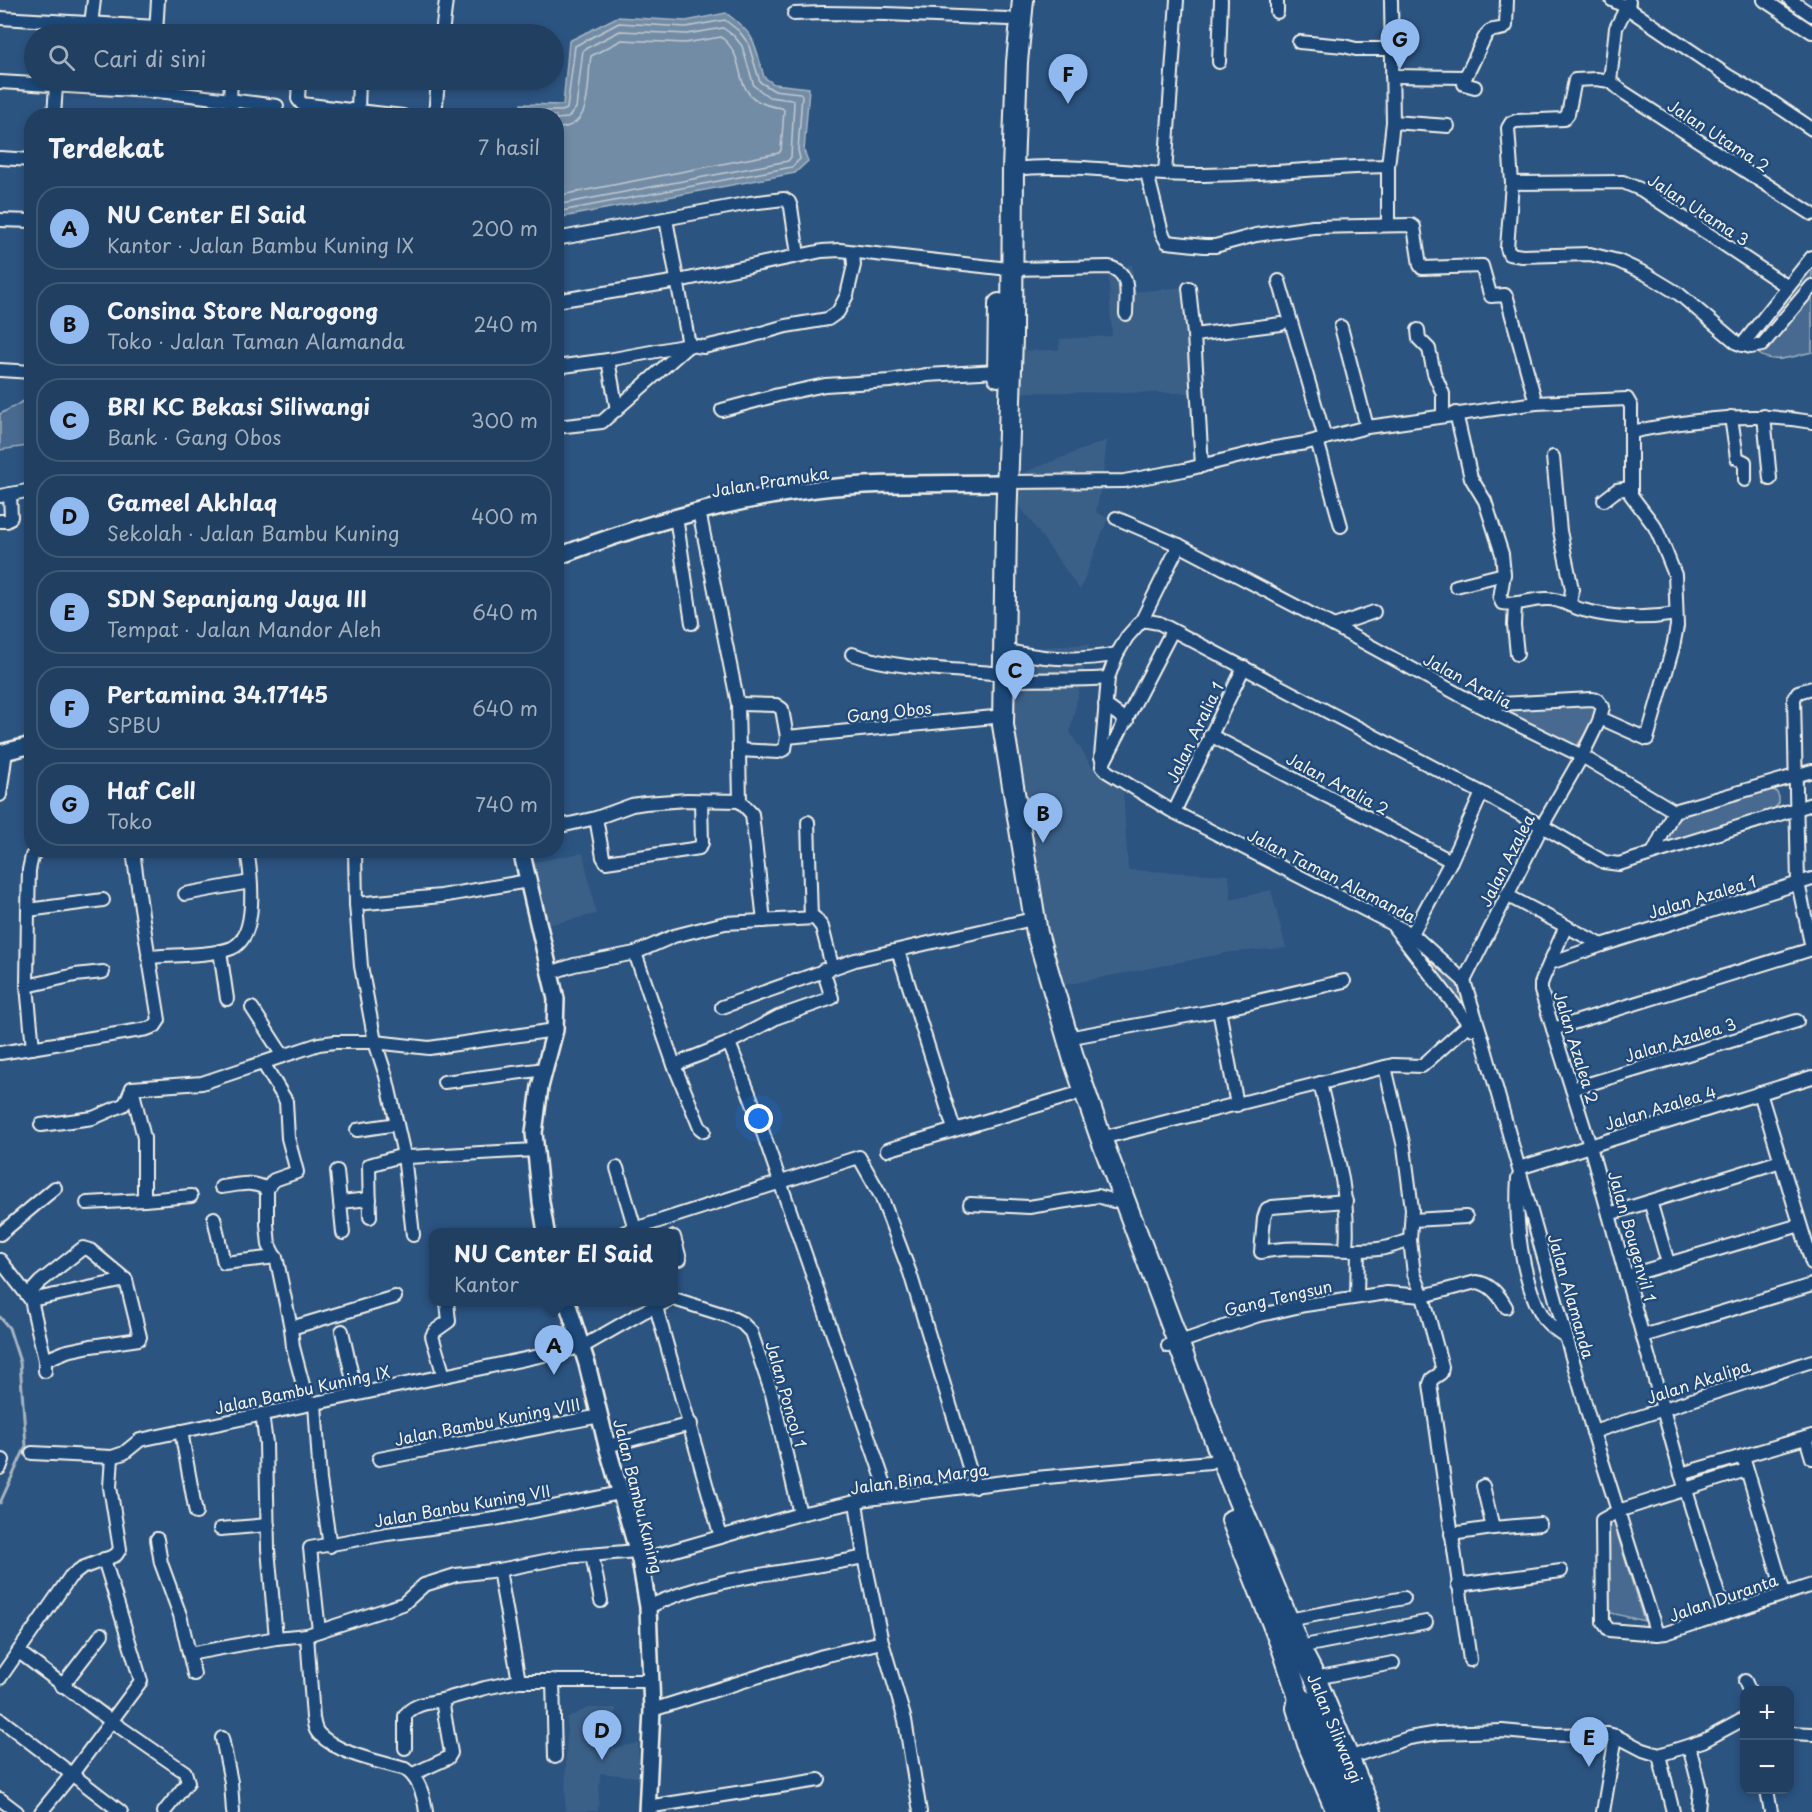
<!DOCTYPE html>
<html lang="id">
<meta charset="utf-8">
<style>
body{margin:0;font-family:"Playpen Sans",sans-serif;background:#294667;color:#f1f3f6}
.controls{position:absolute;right:18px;bottom:18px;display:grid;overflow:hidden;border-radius:12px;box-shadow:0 3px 9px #0003}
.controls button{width:54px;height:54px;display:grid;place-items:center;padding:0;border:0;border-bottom:2px solid #3e5876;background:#213f61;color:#f1f3f6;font:30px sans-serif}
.you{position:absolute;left:759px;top:1119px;width:21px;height:21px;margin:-15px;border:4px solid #fff;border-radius:50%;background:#1a73e8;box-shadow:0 0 0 9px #1a73e833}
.badge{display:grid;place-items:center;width:39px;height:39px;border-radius:50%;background:#90b9f0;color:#111;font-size:20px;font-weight:700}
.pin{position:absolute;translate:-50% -50px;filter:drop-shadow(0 2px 3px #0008)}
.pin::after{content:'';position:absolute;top:32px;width:21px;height:18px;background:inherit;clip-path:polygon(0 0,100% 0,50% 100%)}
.popup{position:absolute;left:429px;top:1228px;width:249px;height:78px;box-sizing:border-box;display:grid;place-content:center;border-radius:12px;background:#213f61;filter:drop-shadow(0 2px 4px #0005);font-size:20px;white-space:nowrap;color:#a2afbd}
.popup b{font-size:22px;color:#f1f3f6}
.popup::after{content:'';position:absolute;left:50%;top:100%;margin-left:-12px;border:12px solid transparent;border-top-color:#213f61}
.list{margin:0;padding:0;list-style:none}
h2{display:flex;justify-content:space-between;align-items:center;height:78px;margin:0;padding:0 24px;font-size:26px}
h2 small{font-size:20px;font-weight:400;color:#a2afbd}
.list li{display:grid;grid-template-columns:39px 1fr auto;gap:18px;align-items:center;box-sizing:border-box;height:84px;margin:0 12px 12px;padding:0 12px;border:2px solid #3e5876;border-radius:24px}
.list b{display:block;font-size:22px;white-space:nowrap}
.list p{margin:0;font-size:20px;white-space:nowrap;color:#a2afbd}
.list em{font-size:20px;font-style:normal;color:#a2afbd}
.icon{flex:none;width:33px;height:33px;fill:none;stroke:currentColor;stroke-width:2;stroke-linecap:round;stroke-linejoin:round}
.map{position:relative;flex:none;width:1812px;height:1812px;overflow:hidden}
.search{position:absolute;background:#213f61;box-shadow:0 3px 9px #0003;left:24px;top:24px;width:540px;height:66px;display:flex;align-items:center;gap:15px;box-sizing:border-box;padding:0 21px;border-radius:33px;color:#a2afbd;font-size:22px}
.panel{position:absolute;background:#213f61;box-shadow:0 3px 9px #0003;left:24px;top:108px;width:540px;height:750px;border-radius:24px}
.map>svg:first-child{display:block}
.built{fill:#3b6088}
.green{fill:#496b90;stroke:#9eaebc;stroke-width:1.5}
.water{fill:#738ca6;stroke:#a7b4c0;stroke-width:1.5}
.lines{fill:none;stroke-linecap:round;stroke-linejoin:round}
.shore{stroke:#c0c9ce;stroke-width:1.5}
.stream{stroke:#a7b4c0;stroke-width:3}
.minor-casing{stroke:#f4f1e8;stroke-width:16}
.tertiary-casing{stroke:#f4f1e8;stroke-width:20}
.primary-casing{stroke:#f4f1e8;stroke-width:24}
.trunk-casing{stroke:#f4f1e8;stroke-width:26}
.minor{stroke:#1f4a7a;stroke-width:12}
.tertiary{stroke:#1f4a7a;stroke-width:15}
.primary{stroke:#1f4a7a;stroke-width:20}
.trunk{stroke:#1f4a7a;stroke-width:21}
.labels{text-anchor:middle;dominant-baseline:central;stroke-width:5;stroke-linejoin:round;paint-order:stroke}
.street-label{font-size:16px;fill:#f4f1e8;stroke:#1f4a7a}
</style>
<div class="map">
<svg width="1812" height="1812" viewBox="0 0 1812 1812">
<rect width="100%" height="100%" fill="#2c5481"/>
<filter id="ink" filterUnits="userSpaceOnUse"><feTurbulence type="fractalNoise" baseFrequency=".0167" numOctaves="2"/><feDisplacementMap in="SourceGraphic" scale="12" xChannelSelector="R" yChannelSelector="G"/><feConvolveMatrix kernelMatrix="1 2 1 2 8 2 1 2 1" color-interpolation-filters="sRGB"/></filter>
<g filter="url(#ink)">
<g class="built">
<path d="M1132,265L1135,292L1184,287L1193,393L1011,392L1010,351L1059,350L1060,339L1112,336L1108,267Z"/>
<path d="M1107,440L1103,474L1096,512L1108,518L1080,590L1002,481Z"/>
<path d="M1089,644L1070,732L1090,764L1123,791L1128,870L1229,875L1231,900L1271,890L1286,948L1231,952L1054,987L1037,933L1004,650Z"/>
<path d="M583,853L596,914L543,926L527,863Z"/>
<path d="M588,1708H616L614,1748L638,1743V1777L600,1773L598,1811H565L567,1718Z"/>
</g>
<g class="green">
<path d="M1812,266V277L1760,338L1756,335Z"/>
<path d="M1812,291V352C1795,356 1773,365 1759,354Z"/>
<path d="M31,397V423L27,424V446L0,450V414Z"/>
<path d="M1594,702L1598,714L1575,749L1494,709Z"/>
<path d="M1767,789L1776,791L1779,797V803L1774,809L1668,842L1664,840L1678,817Z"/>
<path d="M1409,943L1443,966L1457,983L1468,1019Z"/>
<path d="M1606,1519L1613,1520L1644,1621L1607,1612Z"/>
</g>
<path class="water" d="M726,13C757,36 754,42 764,77L774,84L809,88L804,151L808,161L795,173L557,218L556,116L521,115V104L563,105L569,41L617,17L686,21Z"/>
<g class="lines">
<g class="shore">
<path d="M526,116L529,111H562L567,109L575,46L619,23L686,27L725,20L739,31L748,43L760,82L773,90L800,93L802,95L798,150L800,159L792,167L556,212"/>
<path d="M556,119L568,118L576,108L583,50L620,31L687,34L723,28L734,36L742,46L754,86L769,97L792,100L794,102L791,157L788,161L556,205"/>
<path d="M556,128C595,129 586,82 591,56L622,40L685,43L721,37C753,61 724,101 782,108L784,110L781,150L779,153L556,196"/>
</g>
<path class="stream" d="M0,1317L9,1328L20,1362L26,1446L0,1503"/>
<g class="minor-casing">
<g id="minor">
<path d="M1612,0L1626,7L1728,76L1769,100L1812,129"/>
<path d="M1764,0L1812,32"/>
<path d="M1790,0L1812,15"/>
<path d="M1277,12V0"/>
<path d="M794,14L822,13L886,14L1008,19"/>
<path d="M0,18L157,27"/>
<path d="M91,24L94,0"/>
<path d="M156,33L158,0"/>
<path d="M442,34L446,0"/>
<path d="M1299,42L1344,46L1356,49H1391"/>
<path d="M1219,62L1221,0"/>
<path d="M1466,75L1464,84L1475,87"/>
<path d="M1392,76L1465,77C1472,68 1484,33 1490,31C1494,29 1499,30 1504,28L1506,26L1507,0"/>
<path d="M299,80L298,99L302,104L358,111L359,80"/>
<path d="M1610,81L1596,79L1575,80L1568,114L1564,119L1516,121L1511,123L1508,128L1512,183L1507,248L1509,254L1522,256L1590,254L1618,261L1646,274L1679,294L1737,343L1751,347L1762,345L1812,286"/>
<path d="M1610,81L1623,92L1812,214"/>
<path d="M1610,81L1616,28L1629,2"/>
<path d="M0,82L167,92L277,106"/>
<path d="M153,92L154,80"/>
<path d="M358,111L403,116"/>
<path d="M54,116L56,85"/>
<path d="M231,116L230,99L231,80"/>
<path d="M435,116L438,80"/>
<path d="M1393,122L1448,126"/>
<path d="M0,158L32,160"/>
<path d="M1013,169C1073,162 1134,175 1196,175C1260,175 1324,167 1388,166"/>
<path d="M1147,173L1162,233L1167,242L1204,246H1215L1256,235L1313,227L1411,225L1414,227L1420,265L1422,268L1482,266L1490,294L1491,296L1505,295L1507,298L1536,403"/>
<path d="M1165,174L1177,0"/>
<path d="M1512,183L1623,182L1642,190L1788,287"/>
<path d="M0,220L32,221"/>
<path d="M1388,225V166L1393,122L1391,0"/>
<path d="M556,239L750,203L784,199L789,202L791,207L798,255"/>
<path d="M1012,269L1109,267C1132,273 1126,294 1126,314"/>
<path d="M1279,281L1325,438"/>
<path d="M1189,288L1194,335L1202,466"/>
<path d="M556,301L678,281L822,251L840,250L1000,268"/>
<path d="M1341,327L1367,427"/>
<path d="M1418,330L1419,339L1429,349L1434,373L1443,394V415"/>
<path d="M1194,335L1281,324"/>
<path d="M1742,345L1812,257"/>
<path d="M608,360L617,410"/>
<path d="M556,367L608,360L689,345L704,347L744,338L786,326L828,319L838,312L847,295L854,265L853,252"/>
<path d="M0,370L32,372"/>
<path d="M722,410L778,395L825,385L890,381L927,375L998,371"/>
<path d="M1456,413L1471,478L1485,501L1502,554L1504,574L1500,598L1502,603C1518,606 1532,598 1548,599C1561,599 1571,607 1583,610C1613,618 1647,619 1676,614"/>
<path d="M1764,416L1770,479"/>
<path d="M1731,417L1737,458L1745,462V480"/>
<path d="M556,427L602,422L689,345L666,219"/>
<path d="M1631,432C1690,420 1752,411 1812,422"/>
<path d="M1317,440L1341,526"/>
<path d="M1553,457L1560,531L1572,589L1570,605"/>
<path d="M1008,482L1124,481L1184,470L1269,449L1306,443L1367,427L1390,424L1536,403L1627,399L1631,406V495L1655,527L1663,545L1675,575L1676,597L1677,626L1673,647L1647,739L1600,718"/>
<path d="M0,496L32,490"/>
<path d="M1604,500L1617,490L1630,488"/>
<path d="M699,511L738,704L740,801"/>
<path d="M676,517L692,623"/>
<path d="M1116,518L1179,545L1334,626L1478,705L1582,756L1674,811L1812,771"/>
<path d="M0,521H7L11,517L10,494"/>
<path d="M1179,545L1142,620L1127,637L1117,654L1108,678L1101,757L1106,771L1170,810L1412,934L1464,981L1482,1038L1593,1432L1657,1634"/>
<path d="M1456,586L1504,574"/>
<path d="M1515,605L1514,625L1517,654"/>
<path d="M1142,620L1159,623L1482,793L1542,826L1604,862L1619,864L1812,804"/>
<path d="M1334,626L1374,612"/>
<path d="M1004,650C1042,659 1078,662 1117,654"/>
<path d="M852,654C897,669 946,669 992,673"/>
<path d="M1004,681C1038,678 1073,681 1108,678"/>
<path d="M1812,688L1798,692L1794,698L1798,883L1812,948"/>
<path d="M738,704L776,705L782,709L787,737L785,749L778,752L739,750"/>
<path d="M1105,705L1127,721"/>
<path d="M1210,735L1451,861"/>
<path d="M787,737L994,717"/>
<path d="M1102,766L1172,631"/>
<path d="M0,795L6,751"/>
<path d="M740,801L752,814L764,921"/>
<path d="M1174,812L1244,667"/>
<path d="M596,818L603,857L606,862L693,849L699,848L702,843L701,801"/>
<path d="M808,822L811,918"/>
<path d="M556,827L596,818L632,805L645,803L687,800L740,801"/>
<path d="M355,850L356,904L361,966L375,1042L386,1076L404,1155L413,1235"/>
<path d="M1653,853L1674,811"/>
<path d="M185,894L250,882"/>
<path d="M1506,895L1602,945"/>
<path d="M356,904L441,896L528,881"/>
<path d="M28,910L103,900"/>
<path d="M1566,926L1544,976L1541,984V991L1590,1146L1681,1474L1724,1613"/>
<path d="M1394,927L1473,1029"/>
<path d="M1412,934L1451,861L1482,793"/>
<path d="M220,951L227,999"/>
<path d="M898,951L954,1129"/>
<path d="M635,953L674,1065L700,1128L704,1131"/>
<path d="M148,957C170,955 212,956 232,948C259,936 251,873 247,850"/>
<path d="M1550,963L1602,945L1812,879"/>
<path d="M823,970L832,998L778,1017L729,1043L752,1101L889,1496"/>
<path d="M550,973L574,965L635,953L674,936L725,923L815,918L822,927L832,966"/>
<path d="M1464,981L1542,826L1582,756L1599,721L1603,707L1597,700L1591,699L1481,705"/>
<path d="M27,986L75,975L103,972"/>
<path d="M722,1007L855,960L1024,921"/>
<path d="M252,1008L283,1056"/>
<path d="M1219,1010L1237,1105"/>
<path d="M1553,1029L1812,949"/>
<path d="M1067,1038L1219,1010L1344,981"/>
<path d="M33,1048L27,986L28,910L29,870L32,856L38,850"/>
<path d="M0,1053L147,1029L155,1026L159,1020C150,964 140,907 133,850"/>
<path d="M263,1063L286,1101L288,1138L297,1172L274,1180L267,1189V1224L269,1245L277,1261L291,1328L395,1297"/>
<path d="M674,1065L729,1043"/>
<path d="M1385,1067L1404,1147L1412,1209L1410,1240L1414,1274L1423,1296L1442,1367L1441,1373L1432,1379L1430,1384L1470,1660"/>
<path d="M444,1082L545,1069"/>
<path d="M1320,1083C1332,1137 1351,1193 1346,1249"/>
<path d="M132,1088L144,1138V1200L191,1196"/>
<path d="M1572,1089L1797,1021"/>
<path d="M1760,1093L1812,1263"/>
<path d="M41,1125L93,1118L123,1105L126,1102L132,1088L202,1083L319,1044L335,1042H375L429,1048L555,1030"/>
<path d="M357,1130L397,1124"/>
<path d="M1101,1138L1393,1065L1422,1066L1468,1025"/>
<path d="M887,1150L1073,1095"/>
<path d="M617,1168L635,1229"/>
<path d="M1519,1168L1812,1077"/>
<path d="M337,1171L340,1202"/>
<path d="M1518,1178C1515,1220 1521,1278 1542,1315C1547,1325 1558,1331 1566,1337"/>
<path d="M221,1187C239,1185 250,1180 267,1189"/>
<path d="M1346,1201L1272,1207L1267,1209L1264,1218L1261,1252C1301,1244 1339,1253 1378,1249C1389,1248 1400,1243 1410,1240"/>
<path d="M1650,1201L1668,1263"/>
<path d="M87,1203L144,1200"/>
<path d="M970,1204L1029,1207L1098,1196L1113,1201"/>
<path d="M1609,1214L1781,1161"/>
<path d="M370,1217L369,1165L404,1155L408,1157L535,1150"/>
<path d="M214,1218L224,1263L276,1257"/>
<path d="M1412,1220L1466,1217"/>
<path d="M625,1232L859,1157L881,1196L910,1273L975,1487"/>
<path d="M343,1233L340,1202L370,1199"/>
<path d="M0,1234L55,1188"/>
<path d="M674,1237L680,1259"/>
<path d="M0,1260L31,1300L45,1360V1371"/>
<path d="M1627,1276L1800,1225"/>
<path d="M28,1295L40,1282L83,1248L90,1250L126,1280L140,1337L139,1339L91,1346L67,1351L45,1360"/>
<path d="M1357,1297L1358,1250"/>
<path d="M674,1299L728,1316L742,1323L751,1332L772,1394L800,1514"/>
<path d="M31,1300L126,1280"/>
<path d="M656,1307L721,1537"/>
<path d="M291,1328L293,1347L308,1404"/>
<path d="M342,1331L356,1394"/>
<path d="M1643,1336L1812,1285"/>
<path d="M1168,1346L1256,1316L1305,1305L1387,1293L1423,1296L1476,1282C1490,1283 1499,1295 1506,1307"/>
<path d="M444,1376L432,1336L435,1331L449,1321L447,1302"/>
<path d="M315,1403L320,1480L330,1546"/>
<path d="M262,1414L266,1443L268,1549L276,1638"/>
<path d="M181,1431L196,1513"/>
<path d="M1593,1432L1812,1361"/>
<path d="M1806,1438L1812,1458"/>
<path d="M607,1446L691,1424"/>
<path d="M32,1453L112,1457L124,1453L140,1440L582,1347L643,1312L666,1302"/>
<path d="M1743,1456L1784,1593"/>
<path d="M379,1459L600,1416"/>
<path d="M0,1468L3,1460"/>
<path d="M1746,1470L1618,1511L1602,1520L1603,1622L1609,1630L1657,1634L1666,1633L1812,1585"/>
<path d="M1681,1474L1812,1436"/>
<path d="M856,1502L864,1557L882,1642L905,1720L920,1812"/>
<path d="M1493,1528L1540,1524"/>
<path d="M220,1529L268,1525"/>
<path d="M1451,1534L1493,1528L1483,1486"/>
<path d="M157,1539L161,1563L180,1615L194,1674"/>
<path d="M592,1555L601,1601"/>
<path d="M640,1560L800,1514L868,1499L1036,1478L1210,1462"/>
<path d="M499,1570L519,1681"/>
<path d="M1458,1585L1561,1571"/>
<path d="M648,1607C715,1575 792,1573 864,1557"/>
<path d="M1288,1620L1404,1598"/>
<path d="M319,1631L310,1548L387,1534L495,1519L620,1493"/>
<path d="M307,1635L313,1718C314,1724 315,1731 320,1735C341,1755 378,1761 405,1769C419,1778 424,1796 426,1812"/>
<path d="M1299,1647L1426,1622"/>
<path d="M19,1652L111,1721L185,1772L188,1782L164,1812"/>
<path d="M189,1654L276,1638L307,1635L403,1604L424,1585L456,1575L499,1570L565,1557L637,1551"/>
<path d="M0,1678L70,1577L82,1568L116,1555L120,1549L110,1487L112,1457"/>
<path d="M1315,1678L1393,1663"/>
<path d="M553,1680L555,1757"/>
<path d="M1745,1681L1749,1690"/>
<path d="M62,1686L102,1634"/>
<path d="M652,1710L823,1656L882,1642"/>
<path d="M0,1719L121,1812"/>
<path d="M1790,1733L1812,1734"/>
<path d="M222,1738L231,1782L233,1812"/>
<path d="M1689,1746L1700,1789L1698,1812"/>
<path d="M405,1748V1716C412,1704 429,1703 442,1700"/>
<path d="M1659,1755L1673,1812"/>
<path d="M1348,1758L1409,1738L1439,1733L1502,1731L1547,1735L1608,1734L1616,1736L1643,1750L1659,1755L1703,1741L1744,1719"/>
<path d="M413,1774L448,1758L451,1753L442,1700L485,1688L519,1681H651"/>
<path d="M1767,1790L1771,1812"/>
<path d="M0,1799L17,1812"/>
<path d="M647,1807L819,1780"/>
<path d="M41,1812L72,1774L141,1681L104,1559"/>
<path d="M1603,1812L1616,1736"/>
</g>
</g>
<g class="tertiary-casing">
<g id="tertiary">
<path d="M556,557C640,525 727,500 816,489C876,482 937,484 997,483"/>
<path d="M0,753L32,745"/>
<path d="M521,850L556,999L555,1030L540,1087L534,1133L541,1202L546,1232"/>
<path d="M567,1302L587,1364L607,1446L640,1560L648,1607L652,1710L647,1812"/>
</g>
</g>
<g class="primary-casing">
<g id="primary">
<path id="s1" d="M1023,0L1017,62L1013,169L1012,337L1006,526L1003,725L1037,933L1074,1060L1101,1138L1229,1477L1299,1647L1315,1678L1371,1812"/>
<path d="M998,376L999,304"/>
<path d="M1232,1520L1283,1650L1299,1698L1297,1708L1308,1744L1337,1812"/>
</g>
</g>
<g class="trunk-casing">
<path id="trunk" d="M1299,1698L1307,1703L1354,1812"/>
</g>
<use href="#minor" class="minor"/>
<use href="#tertiary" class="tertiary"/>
<use href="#primary" class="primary"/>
<use href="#trunk" class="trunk"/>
</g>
</g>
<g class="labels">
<g class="street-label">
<text transform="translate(1719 135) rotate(33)">Jalan Utama 2</text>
<text transform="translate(1699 209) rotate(33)">Jalan Utama 3</text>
<text transform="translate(770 481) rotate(-9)">Jalan Pramuka</text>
<text transform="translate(1468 680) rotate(28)">Jalan Aralia</text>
<text transform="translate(889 711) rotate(-6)">Gang Obos</text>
<text transform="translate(1194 732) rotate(-64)">Jalan Aralia 1</text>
<text transform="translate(1338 783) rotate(28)">Jalan Aralia 2</text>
<text transform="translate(1506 860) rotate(-63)">Jalan Azalea</text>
<text transform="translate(1332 875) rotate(27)">Jalan Taman Alamanda</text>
<text transform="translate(1702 896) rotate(-17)">Jalan Azalea 1</text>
<text transform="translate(1680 1039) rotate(-17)">Jalan Azalea 3</text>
<text transform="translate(1577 1047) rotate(73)">Jalan Azalea 2</text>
<text transform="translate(1660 1107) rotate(-17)">Jalan Azalea 4</text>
<text transform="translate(1633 1236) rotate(74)">Jalan Bougenvil 1</text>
<text transform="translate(1572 1296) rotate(74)">Jalan Alamanda</text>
<text transform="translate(1278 1297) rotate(-13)">Gang Tengsun</text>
<text transform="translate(1698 1381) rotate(-18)">Jalan Akalipa</text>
<text transform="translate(302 1389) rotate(-12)">Jalan Bambu Kuning IX</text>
<text transform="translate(787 1394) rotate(74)">Jalan Poncol 1</text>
<text transform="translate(487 1421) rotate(-11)">Jalan Bambu Kuning VIII</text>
<text transform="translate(919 1478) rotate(-8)">Jalan Bina Marga</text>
<text transform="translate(639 1496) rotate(76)">Jalan Bambu Kuning</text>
<text transform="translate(462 1505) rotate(-10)">Jalan Banbu Kuning VII</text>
<text transform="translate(1723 1597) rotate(-19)">Jalan Duranta</text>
<text stroke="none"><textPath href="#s1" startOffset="1786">Jalan Siliwangi</textPath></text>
</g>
</g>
</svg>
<div class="controls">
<button>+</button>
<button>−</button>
</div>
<div class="you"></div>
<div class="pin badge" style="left:554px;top:1375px">A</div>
<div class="popup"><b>NU Center El Said</b>Kantor</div>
<div class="pin badge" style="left:1043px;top:843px">B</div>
<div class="pin badge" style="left:1015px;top:700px">C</div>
<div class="pin badge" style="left:602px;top:1760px">D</div>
<div class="pin badge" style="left:1589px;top:1767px">E</div>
<div class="pin badge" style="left:1068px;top:104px">F</div>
<div class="pin badge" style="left:1400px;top:69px">G</div>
<div class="search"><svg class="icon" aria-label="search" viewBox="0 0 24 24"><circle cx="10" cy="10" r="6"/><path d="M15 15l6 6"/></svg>Cari di sini</div>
<section class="panel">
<h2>Terdekat<small>7 hasil</small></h2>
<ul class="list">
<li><span class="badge">A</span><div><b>NU Center El Said</b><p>Kantor · Jalan Bambu Kuning IX</p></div><em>200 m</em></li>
<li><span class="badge">B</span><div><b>Consina Store Narogong</b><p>Toko · Jalan Taman Alamanda</p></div><em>240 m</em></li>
<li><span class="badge">C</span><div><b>BRI KC Bekasi Siliwangi</b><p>Bank · Gang Obos</p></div><em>300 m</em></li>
<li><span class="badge">D</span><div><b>Gameel Akhlaq</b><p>Sekolah · Jalan Bambu Kuning</p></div><em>400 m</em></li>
<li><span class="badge">E</span><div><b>SDN Sepanjang Jaya III</b><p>Tempat · Jalan Mandor Aleh</p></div><em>640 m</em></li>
<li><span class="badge">F</span><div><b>Pertamina 34.17145</b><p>SPBU</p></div><em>640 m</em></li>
<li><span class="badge">G</span><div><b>Haf Cell</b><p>Toko</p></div><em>740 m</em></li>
</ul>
</section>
</div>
